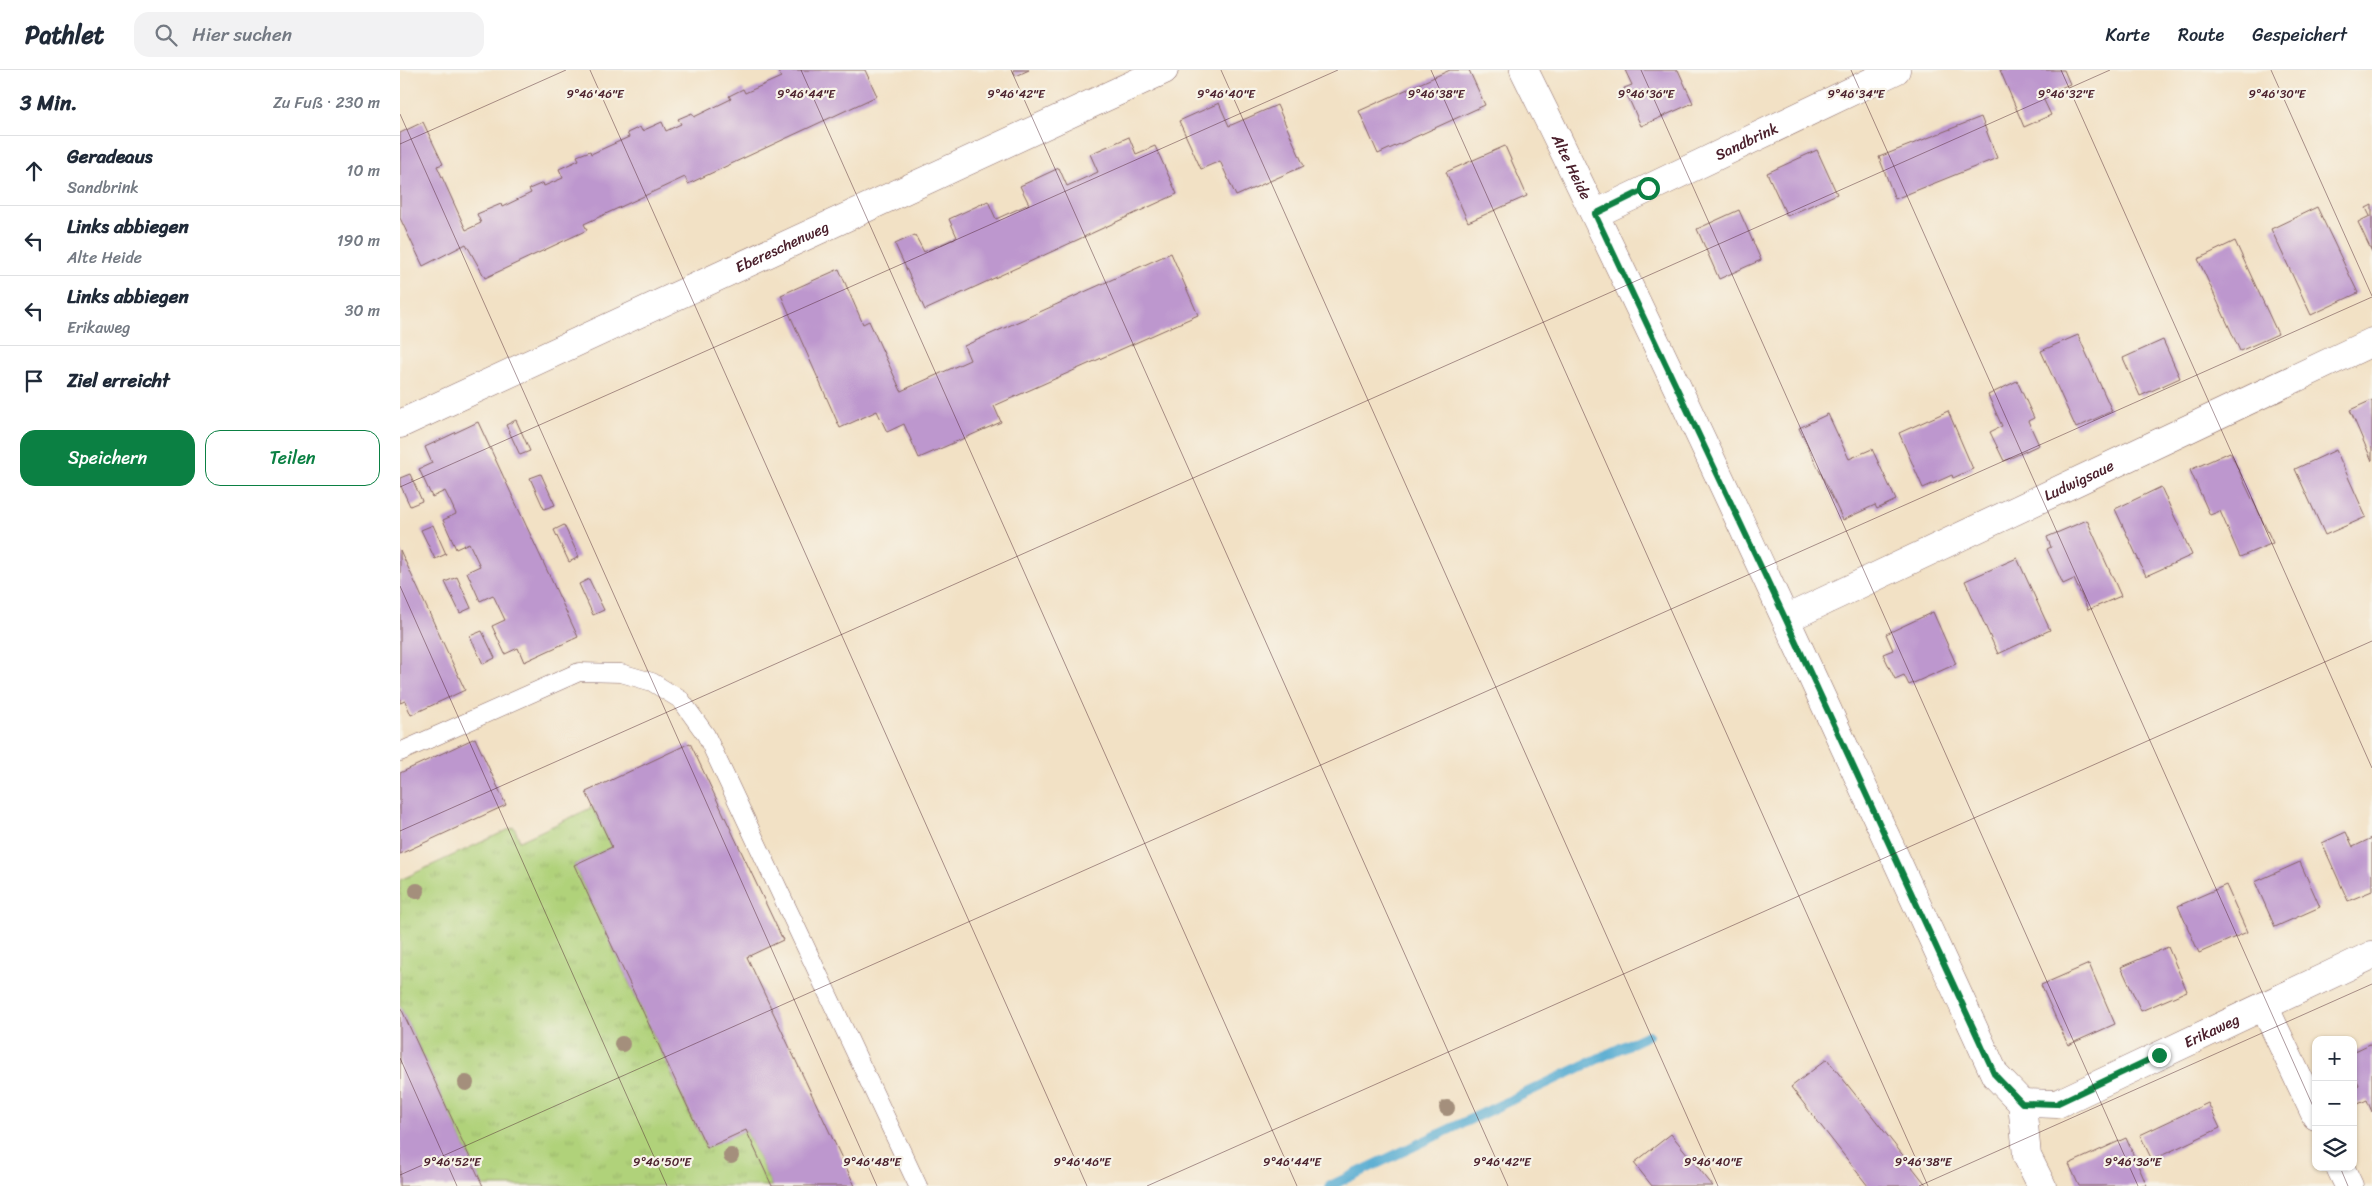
<!DOCTYPE html>
<html lang="de">
<meta charset="utf-8">
<style>
body{margin:0;font-family:Sriracha,sans-serif;background:#f2f2f3;color:#1f2937}
.controls{position:absolute;right:15px;bottom:15px;display:grid;overflow:hidden;border-radius:10px;box-shadow:0 1px 4px #0004}
.controls button{width:45px;height:45px;display:grid;place-items:center;padding:0;border:0;border-bottom:1px solid #e0e1e3;background:#fff;color:#1f2937;font:25px sans-serif}
.stop{position:absolute;width:15px;height:15px;margin:-11px;border:4px solid #0b8043;border-radius:50%;background:#fff}
.stop.end{background:#0b8043;border-color:#fff;box-shadow:0 1px 5px #0008}
.list{margin:0;padding:0;list-style:none}
h2{display:flex;justify-content:space-between;align-items:center;height:65px;margin:0;padding:0 20px;font-size:21px}
h2 small{font-size:16px;font-weight:400;color:#747a83}
.list li{display:grid;grid-template-columns:32px 1fr auto;gap:15px;align-items:center;box-sizing:border-box;height:70px;padding:0 20px;border-top:1px solid #e0e1e3}
.list b{display:block;font-size:19px;white-space:nowrap}
.list p{margin:0;font-size:16px;white-space:nowrap;color:#747a83}
.list em{font-size:16px;font-style:normal;color:#747a83}
.actions{display:flex;gap:10px;padding:15px 20px}
.actions a{flex:1;padding:11px 0;border:1px solid #0b8043;border-radius:15px;text-align:center;font-size:18px;color:#0b8043}
.actions .main{background:#0b8043;color:#fff}
.icon{flex:none;width:28px;height:28px;fill:none;stroke:currentColor;stroke-width:2;stroke-linecap:round;stroke-linejoin:round}
.map{position:relative;flex:none;width:1972px;height:1116px;overflow:hidden}
header{display:flex;align-items:center;gap:30px;box-sizing:border-box;height:70px;padding:0 25px;background:#fff;border-bottom:1px solid #e0e1e3}
header strong{font-size:24px}
nav{display:flex;gap:28px;margin-inline-start:auto;font-size:18px}
.search{width:350px;height:45px;background:#f2f2f3;display:flex;align-items:center;gap:12px;box-sizing:border-box;padding:0 18px;border-radius:15px;color:#747a83;font-size:19px}
main{display:flex}
aside{flex:1;background:#fff}
.map>svg:first-child{display:block}
.grass{fill:url(#grass-tufts);stroke:#7d7852}
.lines{fill:none;stroke-linecap:round;stroke-linejoin:round}
.stream{stroke:#55abd1;stroke-width:10}
.building{fill:#bd97ce}
.service-casing{stroke:#856361;stroke-width:19}
.minor-casing{stroke:#856361;stroke-width:29}
.service{stroke:#fff;stroke-width:18}
.minor{stroke:#fff;stroke-width:28}
.tree{fill:#a48f7b}
.route{stroke:#0b8043;stroke-width:6}
.ticks{fill:none;stroke:#4a1f2b;stroke-width:1;stroke-opacity:0.45}
.labels{text-anchor:middle;dominant-baseline:central;stroke-width:4.5;stroke-linejoin:round;paint-order:stroke}
.street-label{font-size:15px;fill:#4a1f2b;stroke:#f7f3e8}
.ticks-label{font-size:12px;text-anchor:middle;fill:#4a1f2b;stroke:#f7f3e8;stroke-width:4.5;stroke-linejoin:round;paint-order:stroke}
</style>
<header>
<strong>Pathlet</strong>
<div class="search"><svg class="icon" aria-label="search" viewBox="0 0 24 24"><circle cx="10" cy="10" r="6"/><path d="M15 15l6 6"/></svg>Hier suchen</div>
<nav><a>Karte</a><a>Route</a><a>Gespeichert</a></nav>
</header>
<main>
<aside>
<h2>3 Min.<small>Zu Fuß · 230 m</small></h2>
<ul class="list">
<li><svg class="icon" aria-label="ahead" viewBox="0 0 24 24"><path d="M12 20V5M6 11l6-6 6 6"/></svg><div><b>Geradeaus</b><p>Sandbrink</p></div><em>10 m</em></li>
<li><svg class="icon" aria-label="left" viewBox="0 0 24 24"><path d="M17 20v-9H6M10 6l-5 5 5 5"/></svg><div><b>Links abbiegen</b><p>Alte Heide</p></div><em>190 m</em></li>
<li><svg class="icon" aria-label="left" viewBox="0 0 24 24"><path d="M17 20v-9H6M10 6l-5 5 5 5"/></svg><div><b>Links abbiegen</b><p>Erikaweg</p></div><em>30 m</em></li>
<li><svg class="icon" aria-label="arrive" viewBox="0 0 24 24"><path d="M6 21V4h12l-3 4 3 4H6"/></svg><div><b>Ziel erreicht</b></div></li>
</ul>
<div class="actions"><a class="main">Speichern</a><a>Teilen</a></div>
</aside>
<div class="map">
<svg width="1972" height="1116" viewBox="0 0 1972 1116">
<defs>
<pattern id="grass-tufts" width="24" height="20" patternUnits="userSpaceOnUse" patternTransform="scale(1.25)"><rect width="24" height="20" fill="#b0d27a"/><path d="M3 7l-1-3M5 7V3M7 7l1-3M15 17l-1-3M17 17v-4M19 17l1-3" fill="none" stroke="#99b46a"/></pattern>
</defs>
<rect width="100%" height="100%" fill="#f7f3e8"/>
<filter id="ink" filterUnits="userSpaceOnUse"><feTurbulence type="fractalNoise" baseFrequency=".02" numOctaves="2"/><feDisplacementMap in="SourceGraphic" scale="10" xChannelSelector="R" yChannelSelector="G"/><feConvolveMatrix kernelMatrix="1 2 1 2 8 2 1 2 1" color-interpolation-filters="sRGB"/></filter>
<filter id="wash" filterUnits="userSpaceOnUse"><feTurbulence type="fractalNoise" baseFrequency=".0096" numOctaves="4" result="noise"/><feDisplacementMap in="SourceGraphic" scale="20" xChannelSelector="R" yChannelSelector="G"/><feGaussianBlur stdDeviation="1.12" result="paint"/><feColorMatrix in="noise" values="0 0 0 0 0 0 0 0 0 0 0 0 0 0 0 0 0 1.4 0 .05"/><feComposite in="paint" operator="in"/></filter>
<g filter="url(#wash)">
<rect width="100%" height="100%" fill="#f2e1c5"/>
<path class="grass" d="M193,737L212,777L174,795L306,1078L346,1060L372,1116H83L0,936V810L114,757L120,771Z"/>
<g class="lines">
<path class="stream" d="M930,1116L1248,965"/>
</g>
<g id="blocks">
<g class="building">
<path d="M384,0H465L477,26L288,114L285,107L184,154L187,160L85,208L66,174L23,196L0,148V63L23,52L43,94L37,96L66,160L81,153L77,144L101,134L102,137L131,123L129,119L143,113L144,116L163,108L159,99L179,90L177,86L190,81L191,84L229,67L227,63L240,57L242,61L262,52L266,61L281,54L278,49L292,43L294,47L331,29L329,26L343,19L345,23L381,7L378,2Z"/>
<path d="M613,0H629L616,6Z"/>
<path d="M1050,0H1069L1085,35L978,84L959,41Z"/>
<path d="M1225,0H1278L1293,33L1241,56L1224,18L1232,15Z"/>
<path d="M1600,0H1664L1670,14L1642,26L1651,45L1624,57Z"/>
<path d="M819,33L829,56L877,35L904,96L836,126L820,91L801,99L779,51Z"/>
<path d="M1581,47L1597,88L1495,129L1479,87Z"/>
<path d="M729,67L736,84L755,76L777,124L525,240L495,174L515,165L524,182L557,167L549,149L588,131L596,149L629,134L620,116L659,98L667,116L698,102L690,84Z"/>
<path d="M1105,76L1127,126L1068,152L1046,102Z"/>
<path d="M1417,80L1437,124L1387,146L1367,103Z"/>
<path d="M1972,135V182L1958,152L1970,146L1966,138Z"/>
<path d="M1917,137L1958,223L1911,245L1871,159Z"/>
<path d="M1339,140L1361,190L1319,209L1297,159Z"/>
<path d="M1835,171L1878,264L1840,281L1798,189Z"/>
<path d="M771,183L798,245L594,336L601,352L519,388L504,354L487,362L477,341L440,358L381,225L439,199L463,254L469,251L501,321L570,290L564,276Z"/>
<path d="M1678,265L1712,341L1676,358L1641,281Z"/>
<path d="M1763,270L1780,308L1740,326L1723,288Z"/>
<path d="M1617,311L1634,348L1628,351L1639,375L1604,391L1590,362L1602,356L1588,325Z"/>
<path d="M1972,330V391L1950,340Z"/>
<path d="M1548,341L1573,399L1553,408L1552,405L1523,418L1499,363Z"/>
<path d="M1428,344L1449,389L1472,379L1496,430L1477,439L1475,435L1443,450L1399,358Z"/>
<path d="M116,350L130,381L120,385L106,355Z"/>
<path d="M78,352L178,567L124,592L118,578L105,584L92,556L105,550L93,525L80,531L67,502L80,496L69,473L56,479L43,450L56,444L51,433L45,421L32,427L19,399L32,393L25,377Z"/>
<path d="M1936,380L1966,447L1925,465L1895,399Z"/>
<path d="M1830,382L1873,473L1840,487L1820,441L1810,445L1790,400Z"/>
<path d="M10,404L22,431L10,436L0,414V408Z"/>
<path d="M141,404L155,435L144,439L130,408Z"/>
<path d="M1761,417L1792,485L1746,506L1715,439Z"/>
<path d="M1687,450L1721,526L1688,540L1674,509L1663,514L1647,479L1651,477L1647,467Z"/>
<path d="M33,455L46,484L35,489L21,460Z"/>
<path d="M164,455L179,487L169,492L154,460Z"/>
<path d="M0,480L65,620L11,645L5,631L0,633Z"/>
<path d="M1617,488L1650,560L1598,584L1565,511Z"/>
<path d="M57,507L71,538L60,543L45,512Z"/>
<path d="M189,509L204,540L193,545L179,514Z"/>
<path d="M1533,542L1556,594L1509,615L1504,605L1495,609L1483,584L1493,580L1486,564Z"/>
<path d="M82,561L95,588L83,594L70,566Z"/>
<path d="M75,668L106,735L0,784V703Z"/>
<path d="M290,673L383,870L347,887L455,1116H372L346,1060L307,1078L174,795L212,777L186,722Z"/>
<path d="M1946,762L1953,777L1972,768V821L1948,831L1922,773Z"/>
<path d="M1900,792L1920,837L1875,857L1855,812Z"/>
<path d="M1826,815L1847,862L1799,883L1778,836Z"/>
<path d="M1768,877L1787,921L1741,941L1721,897Z"/>
<path d="M1689,894L1715,954L1668,975L1641,915Z"/>
<path d="M0,936L83,1116H0Z"/>
<path d="M1972,973V1042L1967,1030L1958,1034L1953,1025V1018L1959,1015L1953,1002V982Z"/>
<path d="M1427,989L1462,1033L1527,1116H1468L1425,1061L1391,1017Z"/>
<path d="M1808,1033L1820,1058L1752,1090L1740,1065Z"/>
<path d="M1271,1064L1305,1106L1313,1116H1252L1234,1093Z"/>
<path d="M1726,1068L1747,1116H1679L1669,1094Z"/>
</g>
</g>
</g>
<g filter="url(#ink)">
<use href="#blocks" fill-opacity="0" stroke="#856361" stroke-width="1"/>
<g class="lines">
<g class="service-casing">
<path id="service" d="M0,682L179,602L221,603L252,612L281,630L306,665L518,1116"/>
</g>
<g class="minor-casing">
<g id="minor">
<path id="s1" d="M1124,0C1288,332 1441,669 1595,1005L1622,1033L1627,1086L1642,1116"/>
<path id="s2" d="M1195,144L1496,0"/>
<path id="s3" d="M0,354L764,0"/>
<path id="s4" d="M1386,549L1972,272"/>
<path d="M1864,936L1916,1046"/>
<path id="s5" d="M1622,1033L1657,1034L1972,885"/>
<path d="M1940,1097L1949,1116"/>
</g>
</g>
<use href="#service" class="service"/>
<use href="#minor" class="minor"/>
</g>
<g class="tree">
<circle cx="17" cy="821" r="8"/>
<circle cx="222" cy="974" r="8"/>
<circle cx="66" cy="1013" r="8"/>
<circle cx="1047" cy="1038" r="8"/>
<circle cx="331" cy="1086" r="8"/>
</g>
</g>
<g class="lines" filter="url(#ink)">
<path class="route" d="M1248,118L1195,144L1386,550L1595,1005L1622,1033L1656,1034L1759,985"/>
</g>
<path class="ticks" d="M190,0L687,1116M401,0L897,1116M611,0L1108,1116M821,0L1318,1116M1031,0L1528,1116M1241,0L1738,1116M1451,0L1916,1043M1661,0L1972,698M1871,0L1972,226M0,44L477,1116M0,74L166,0M0,417L938,0M0,516L267,1116M0,761L1710,0M0,988L57,1116M1940,1097L1948,1116M0,1105L1972,227M747,1116L1972,571M1519,1116L1972,914"/>
<g class="labels">
<g class="street-label">
<text stroke="none"><textPath href="#s2" startOffset="168">Sandbrink</textPath></text>
<text stroke="none"><textPath href="#s1" startOffset="108">Alte Heide</textPath></text>
<text stroke="none"><textPath href="#s3" startOffset="421">Ebereschenweg</textPath></text>
<text stroke="none"><textPath href="#s4" startOffset="324">Ludwigsaue</textPath></text>
<text stroke="none"><textPath href="#s5" startOffset="206">Erikaweg</textPath></text>
</g>
</g>
<g class="ticks-label">
<text x="195" y="28">9°46'46"E</text>
<text x="406" y="28">9°46'44"E</text>
<text x="616" y="28">9°46'42"E</text>
<text x="826" y="28">9°46'40"E</text>
<text x="1036" y="28">9°46'38"E</text>
<text x="1246" y="28">9°46'36"E</text>
<text x="1456" y="28">9°46'34"E</text>
<text x="1666" y="28">9°46'32"E</text>
<text x="1877" y="28">9°46'30"E</text>
<text x="52" y="1096">9°46'52"E</text>
<text x="262" y="1096">9°46'50"E</text>
<text x="472" y="1096">9°46'48"E</text>
<text x="682" y="1096">9°46'46"E</text>
<text x="892" y="1096">9°46'44"E</text>
<text x="1102" y="1096">9°46'42"E</text>
<text x="1313" y="1096">9°46'40"E</text>
<text x="1523" y="1096">9°46'38"E</text>
<text x="1733" y="1096">9°46'36"E</text>
</g>
</svg>
<div class="controls">
<button>+</button>
<button>−</button>
<button><svg class="icon" aria-label="layers" viewBox="0 0 24 24"><path d="M12 4l9 5-9 5-9-5zM3 14l9 5 9-5"/></svg></button>
</div>
<div class="stop" style="left:1248px;top:118px"></div>
<div class="stop end" style="left:1759px;top:985px"></div>
</div>
</main>
